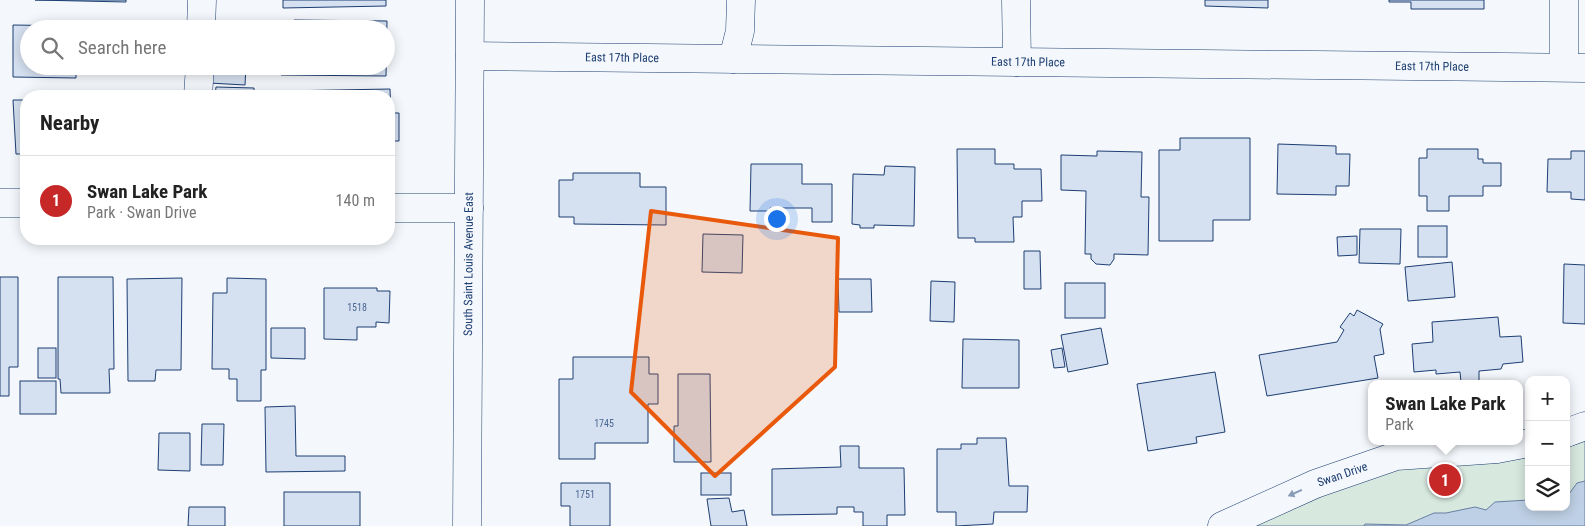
<!DOCTYPE html>
<meta charset="utf-8">
<style>
body{margin:0;font-family:"Roboto Condensed",sans-serif;background:#f2f2f2;color:#222}
.controls{position:absolute;right:15px;bottom:15px;display:grid;overflow:hidden;border-radius:10px;box-shadow:0 2px 12px #0003}
.controls button{width:45px;height:45px;display:grid;place-items:center;padding:0;border:0;border-bottom:1px solid #e0e0e0;background:#fff;color:#222;font:25px sans-serif}
.you{position:absolute;left:776px;top:218px;width:18px;height:18px;margin:-12px;border:4px solid #fff;border-radius:50%;background:#1a73e8;box-shadow:0 0 0 8px #1a73e833}
.badge{display:grid;place-items:center;width:32px;height:32px;border-radius:50%;background:#c62828;color:#fff;font-size:16px;font-weight:700}
.pin{position:absolute;translate:-50% -50%;border:2px solid #fff;box-shadow:0 1px 5px #0006}
.popup{position:absolute;left:1368px;top:380px;width:155px;height:65px;box-sizing:border-box;display:grid;place-content:center;border-radius:10px;background:#fff;filter:drop-shadow(0 1px 4px #0005);font-size:16px;white-space:nowrap;color:#767676}
.popup b{font-size:19px;color:#222}
.popup::after{content:'';position:absolute;left:50%;top:100%;margin-left:-10px;border:10px solid transparent;border-top-color:#fff}
.list{margin:0;padding:0;list-style:none}
h2{display:flex;justify-content:space-between;align-items:center;height:65px;margin:0;padding:0 20px;font-size:21px}
h2 small{font-size:16px;font-weight:400;color:#767676}
.list li{display:grid;grid-template-columns:32px 1fr auto;gap:15px;align-items:center;box-sizing:border-box;height:90px;padding:0 20px;border-top:1px solid #e0e0e0}
.list b{display:block;font-size:19px;white-space:nowrap}
.list p{margin:0;font-size:16px;white-space:nowrap;color:#767676}
.list em{font-size:16px;font-style:normal;color:#767676}
.icon{flex:none;width:28px;height:28px;fill:none;stroke:currentColor;stroke-width:2;stroke-linecap:round;stroke-linejoin:round}
.map{position:relative;flex:none;width:1585px;height:526px;overflow:hidden}
.search{position:absolute;background:#fff;box-shadow:0 2px 12px #0003;left:20px;top:20px;width:375px;height:55px;display:flex;align-items:center;gap:12px;box-sizing:border-box;padding:0 18px;border-radius:28px;color:#767676;font-size:19px}
.panel{position:absolute;background:#fff;box-shadow:0 2px 12px #0003;left:20px;top:90px;width:375px;height:155px;border-radius:20px}
.map>svg:first-child{display:block}
.green{fill:#d7e8df;stroke:#687fa3}
.water{fill:#bed0e5;stroke:#687fa3}
.building{fill:#d5e0f0;stroke:#1d3f73}
.lines{fill:none;stroke-linecap:round;stroke-linejoin:round}
.minor-casing{stroke:#1d3f73;stroke-width:29}
.minor{stroke:#f4f7fb;stroke-width:28}
.oneway{fill:#889bb7}
.marked{fill:#e8590c;fill-opacity:0.2;stroke:#e8590c;stroke-width:4;stroke-linejoin:round}
.labels{text-anchor:middle;dominant-baseline:central;stroke-width:4;stroke-linejoin:round;paint-order:stroke}
.number-label{font-size:10px;fill:#4b6792}
.street-label{font-size:12px;fill:#1d3f73;stroke:#f4f7fb}
</style>
<div class="map">
<svg width="1585" height="526" viewBox="0 0 1585 526">
<rect width="100%" height="100%" fill="#f4f7fb"/>
<path class="green" d="M1585,441V526H1255L1347,485L1377,474L1410,467L1495,463L1529,457V507H1566V448Z"/>
<path class="water" d="M1585,481V526H1364L1365,524L1406,525L1434,513H1446L1475,507L1486,510L1495,502L1529,500V507H1566V494H1569L1577,483Z"/>
<g class="building">
<path d="M35,0H126V2Z"/>
<path d="M283,0H386V6L283,8Z"/>
<path d="M1205,0H1268V8L1205,6Z"/>
<path d="M1389,0H1484V9H1411V2H1389Z"/>
<path d="M294,20L387,21L386,76L281,75V66H386V29H294Z"/>
<path d="M221,22L247,23V29H221Z"/>
<path d="M13,25L77,26L76,29H29V66H76V78L13,77Z"/>
<path d="M209,66H246L245,85L209,83Z"/>
<path d="M216,87L254,88V96H215Z"/>
<path d="M390,89L391,113H399V141H389V96H282V91Z"/>
<path d="M13,100H24L26,154H16Z"/>
<path d="M1180,138H1250V220H1213V241H1159V150H1180Z"/>
<path d="M1278,144L1336,146V154H1350L1349,186H1336V195L1277,194Z"/>
<path d="M957,149H995V164H1014V169H1041L1042,201H1022V217H1013L1014,242H975V238H958Z"/>
<path d="M1427,149H1478V159H1483V163H1501V186H1483V196H1449V211H1427V196H1419V158H1427Z"/>
<path d="M1097,151L1142,152L1141,197H1149L1148,255L1114,254V259L1110,265L1096,264L1091,259V254H1085L1086,191L1061,190V155L1097,156Z"/>
<path d="M1571,151H1585V200L1571,199V192H1547L1548,159H1571Z"/>
<path d="M751,164H802V184H832V222H812V208H770V211H750Z"/>
<path d="M885,166L915,167L914,226L874,225V228H860V225L852,224L853,174L884,175Z"/>
<path d="M573,173H640V187H666V225L574,224V217H559V180H573Z"/>
<rect x="1418" y="226" width="29" height="31"/>
<path d="M1360,229H1401L1400,264L1359,263Z"/>
<path d="M703,234L743,235L742,273L702,272Z"/>
<path d="M1357,236V255L1338,256L1337,237Z"/>
<path d="M1024,251H1040L1041,289H1024Z"/>
<path d="M1452,262L1455,297L1408,301L1405,267Z"/>
<path d="M1564,264L1585,265V324L1563,323Z"/>
<path d="M0,277H18V367H9V396H0Z"/>
<path d="M58,277H113L114,369H109L110,393H61L60,379H58Z"/>
<path d="M182,278L181,370H156L155,381H128L127,279Z"/>
<path d="M227,278L266,279V370H261V401H237V379H229V369H212L213,293H227Z"/>
<path d="M838,279H871L872,312H839Z"/>
<path d="M931,281L955,282L954,322L930,321Z"/>
<rect x="1065" y="283" width="40" height="35"/>
<path d="M324,288H377V291H390L389,323L376,322V327H357V340L324,339Z"/>
<path d="M1357,310L1383,324L1380,329L1384,354L1374,356L1378,378L1267,396L1259,355L1337,342L1344,330L1340,327L1350,313L1354,316Z"/>
<path d="M1498,317L1500,337L1521,336L1523,362L1503,364L1501,369L1479,371V381L1461,382L1460,372L1436,374V370L1414,372L1412,344L1433,342L1432,322Z"/>
<path d="M271,328H305V359L271,358Z"/>
<path d="M1101,328L1108,364L1068,372L1061,335Z"/>
<path d="M963,339L1019,340V388H962Z"/>
<rect x="38" y="348" width="18" height="30"/>
<path d="M1062,348L1065,367L1054,368L1051,350Z"/>
<path d="M573,357H649V374H658V404H648V443H595V459H559V379H573Z"/>
<path d="M1215,372L1225,432L1196,437L1197,443L1148,451L1137,384Z"/>
<path d="M678,374H710L711,462H674V426H678Z"/>
<rect x="20" y="381" width="36" height="33"/>
<path d="M295,406L296,456H345V471L266,472L265,407Z"/>
<path d="M202,424H224L223,465H201Z"/>
<path d="M159,433H190V471L158,470Z"/>
<path d="M977,438H1006L1009,486H1028L1027,512H994L993,524L956,526V512H937V449H961V444H977Z"/>
<path d="M840,446H859V468H904L905,515H887V526H863V512H854V507H837V514L772,515V469L841,467Z"/>
<rect x="701" y="473" width="30" height="22"/>
<path d="M561,483H610V526H570V506H561Z"/>
<rect x="284" y="492" width="76" height="34"/>
<path d="M729,498L732,512L744,510L747,526H711L707,499Z"/>
<path d="M189,507H225V526H188Z"/>
</g>
<g class="lines">
<g class="minor-casing">
<g id="minor">
<path d="M1016,0L1017,62"/>
<path d="M201,29L202,0"/>
<path id="s1" d="M470,56L1585,68"/>
<path d="M733,59L740,31L741,0"/>
<path d="M1564,67V0"/>
<path d="M198,96L200,66"/>
<path d="M0,203H26"/>
<path d="M389,208H469"/>
<path d="M1566,433L1585,426"/>
<path id="s2" d="M467,526L470,0"/>
<path id="s3" d="M1222,526L1315,484L1396,456L1497,449L1529,443"/>
</g>
</g>
<use href="#minor" class="minor"/>
</g>
<defs><path id="oneway-solid" d="M-6-.8H1V-3.2L6.5 0L1 3.2V.8H-6Z" transform="scale(1.25)"/></defs>
<use class="oneway" href="#oneway-solid" transform="translate(1295 493) rotate(156)"/>
<path class="marked" d="M651,211L838,238L835,367L715,476L631,392Z"/>
<g class="labels">
<g class="number-label">
<text x="357" y="307">1518</text>
<text x="604" y="423">1745</text>
<text x="585" y="494">1751</text>
</g>
<g class="street-label">
<text stroke="none"><textPath href="#s1" startOffset="152">East 17th Place</textPath></text>
<text stroke="none"><textPath href="#s1" startOffset="558">East 17th Place</textPath></text>
<text stroke="none"><textPath href="#s1" startOffset="962">East 17th Place</textPath></text>
<text stroke="none"><textPath href="#s2" startOffset="262">South Saint Louis Avenue East</textPath></text>
<text stroke="none"><textPath href="#s3" startOffset="131">Swan Drive</textPath></text>
</g>
</g>
</svg>
<div class="controls">
<button>+</button>
<button>−</button>
<button><svg class="icon" aria-label="layers" viewBox="0 0 24 24"><path d="M12 4l9 5-9 5-9-5zM3 14l9 5 9-5"/></svg></button>
</div>
<div class="you"></div>
<div class="pin badge" style="left:1445px;top:480px">1</div>
<div class="popup"><b>Swan Lake Park</b>Park</div>
<div class="search"><svg class="icon" aria-label="search" viewBox="0 0 24 24"><circle cx="10" cy="10" r="6"/><path d="M15 15l6 6"/></svg>Search here</div>
<section class="panel">
<h2>Nearby<small></small></h2>
<ul class="list">
<li><span class="badge">1</span><div><b>Swan Lake Park</b><p>Park · Swan Drive</p></div><em>140 m</em></li>
</ul>
</section>
</div>
